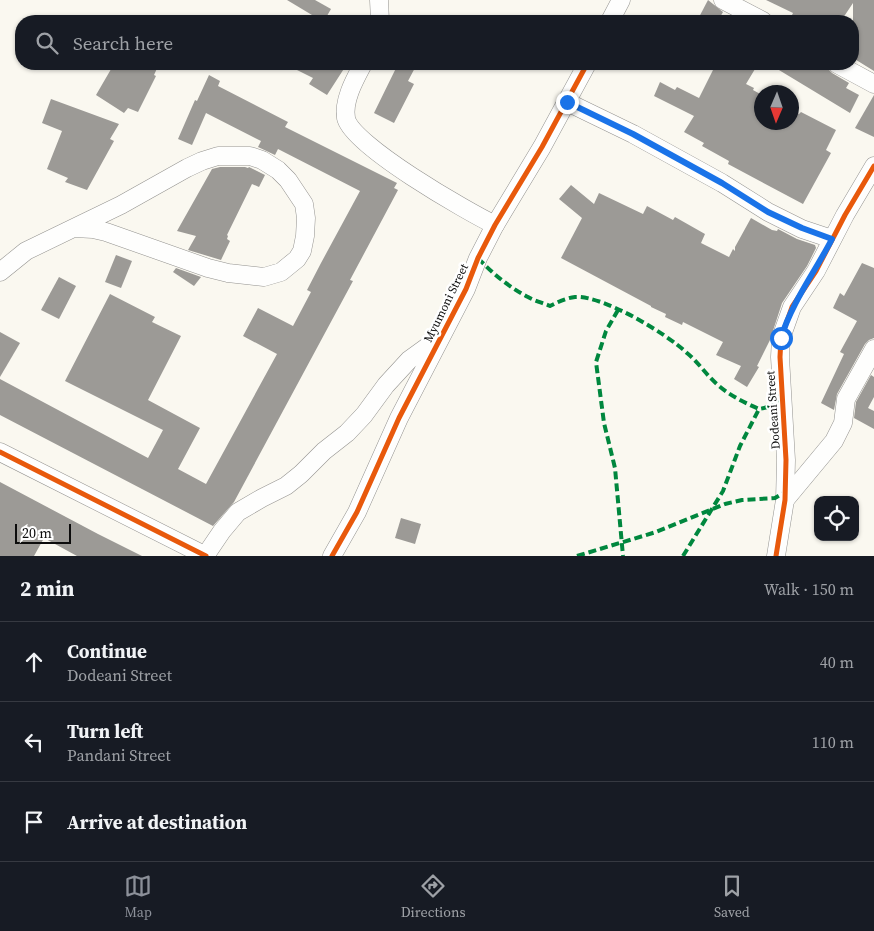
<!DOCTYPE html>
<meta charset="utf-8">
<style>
body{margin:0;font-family:"Source Serif 4",serif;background:#20242c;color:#f1f3f6}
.controls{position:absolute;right:15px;bottom:15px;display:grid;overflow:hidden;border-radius:10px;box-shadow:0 1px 4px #0004}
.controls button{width:45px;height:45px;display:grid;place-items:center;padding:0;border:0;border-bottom:1px solid #363941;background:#171b24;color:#f1f3f6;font:25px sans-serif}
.compass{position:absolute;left:754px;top:85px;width:45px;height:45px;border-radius:50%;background:#171b24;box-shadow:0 1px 4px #0004;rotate:182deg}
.scale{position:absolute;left:15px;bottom:12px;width:56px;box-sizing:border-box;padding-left:5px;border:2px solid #0c0c0c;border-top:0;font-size:14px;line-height:18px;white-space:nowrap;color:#0c0c0c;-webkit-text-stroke:4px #fff;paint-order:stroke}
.stop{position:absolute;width:15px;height:15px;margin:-11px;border:4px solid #1a73e8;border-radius:50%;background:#fff}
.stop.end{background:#1a73e8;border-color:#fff;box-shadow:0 1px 5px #0008}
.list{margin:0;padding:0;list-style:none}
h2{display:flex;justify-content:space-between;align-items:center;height:65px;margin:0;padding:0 20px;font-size:21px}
h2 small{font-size:16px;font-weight:400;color:#9ea1a6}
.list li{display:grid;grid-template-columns:32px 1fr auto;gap:15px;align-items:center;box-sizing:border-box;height:80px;padding:0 20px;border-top:1px solid #363941}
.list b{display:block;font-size:19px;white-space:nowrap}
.list p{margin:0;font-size:16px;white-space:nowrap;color:#9ea1a6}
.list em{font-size:16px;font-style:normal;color:#9ea1a6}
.icon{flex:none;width:28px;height:28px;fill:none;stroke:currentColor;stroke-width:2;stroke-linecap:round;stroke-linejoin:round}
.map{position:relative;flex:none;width:874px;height:556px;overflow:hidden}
.search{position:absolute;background:#171b24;box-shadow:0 1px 4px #0004;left:15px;right:15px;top:15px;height:55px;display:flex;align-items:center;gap:12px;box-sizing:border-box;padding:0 18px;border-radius:20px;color:#9ea1a6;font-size:19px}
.sheet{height:305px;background:#171b24}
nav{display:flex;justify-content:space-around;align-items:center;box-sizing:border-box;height:70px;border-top:1px solid #363941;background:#171b24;font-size:14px;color:#9ea1a6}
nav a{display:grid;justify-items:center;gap:2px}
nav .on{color:#8c9099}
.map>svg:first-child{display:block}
.building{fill:#9c9a96}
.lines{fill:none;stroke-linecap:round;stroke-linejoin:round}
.minor-casing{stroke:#93928f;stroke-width:19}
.minor{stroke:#fefefd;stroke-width:18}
.quiet{stroke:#00873e;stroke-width:4;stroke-dasharray:8 4;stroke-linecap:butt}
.cycleway-casing{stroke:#fff;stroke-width:8}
.cycleway{stroke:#e8590c;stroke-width:5}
.route{stroke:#1a73e8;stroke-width:6}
.labels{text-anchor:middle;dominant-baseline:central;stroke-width:5;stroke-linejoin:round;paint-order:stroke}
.street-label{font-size:12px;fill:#0c0c0c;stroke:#fff}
</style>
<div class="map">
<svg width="874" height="556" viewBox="0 0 874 556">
<rect width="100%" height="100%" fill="#faf8f0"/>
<g class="building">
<path d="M287,0H315L331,9L324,21H322Z"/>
<path d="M708,0L723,12L718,21H697Z"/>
<path d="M766,0H874V71L853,58V3L841,21H789L793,13Z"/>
<path d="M114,64H159L154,75L156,76L138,112L128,108L124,113L96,95Z"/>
<path d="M285,64H347L327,95L309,84L313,78Z"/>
<path d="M398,64H417L408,81L414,84L394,123L374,113Z"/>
<path d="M716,64H758L746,84L754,88L753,90L762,95V122H792V110L799,114L801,112L836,130L826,150L831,153L803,204L728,164L729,161L702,146L704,143L684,132L694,116L654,96L660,82L675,90L677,87L699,98Z"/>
<path d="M769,64H826L828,69L832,73L849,83L846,88L859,95L850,113Z"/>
<path d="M209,75L220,81L218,86L288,122L285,127L397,183L394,188L398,190L350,280L353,281L234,502L213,526L0,415V379L148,458L163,430L65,381L110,294L155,317L152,322L181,336L148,400L200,428L178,469L206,484L277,354L243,336L258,308L293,326L311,292L307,290L321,263L360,191L278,149L275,155L258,147L261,141L206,113L192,145L178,139L195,100L197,101Z"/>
<path d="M874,95V137L855,128Z"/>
<path d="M51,99L119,124L110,139L114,141L87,190L65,182L68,178L47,169L62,131L42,123Z"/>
<path d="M220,167H245L248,168L249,167L265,175L259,187L252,184L227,235L228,236L227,239L230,241L221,260L188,250L196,236L177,231L212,169Z"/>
<path d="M571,185L594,204L599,193L643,214L647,206L673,220L675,217L705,234L701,243L729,257L733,249L735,251V247L751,218L772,230L777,231L778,229L797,239L815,245L816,248L807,266L782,303L770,340L757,366L759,367L747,387L734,379L741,366L716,355L723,342L683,322L682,325L665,317L666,314L651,307V306L561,258L582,218L559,199Z"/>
<path d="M116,255L132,261L121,288L105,282Z"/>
<path d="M862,263L874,268V338L869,340L865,344L837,394L834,410L821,403L844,354L840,352L857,321L833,308L840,293L844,296Z"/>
<path d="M176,268L201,277L194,286L173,272Z"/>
<path d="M59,277L76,286L59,319L41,310Z"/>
<path d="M0,332L20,343L0,377Z"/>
<path d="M871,375L874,377V397L868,408L874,411V429L854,418L856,402Z"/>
<path d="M0,482L98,534L142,556H77L44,538L34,556H0Z"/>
<path d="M401,518L421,524L415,544L395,538Z"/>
</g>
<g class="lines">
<g class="minor-casing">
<g id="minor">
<path d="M379,0L380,21"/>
<path d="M723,0L763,21"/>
<path d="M610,21L621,0"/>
<path d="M363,64C355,79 343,100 346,118C351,145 468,212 495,225"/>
<path d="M837,64L874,84"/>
<path d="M567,102L633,134L722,183L768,212L802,229L832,239"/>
<path d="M0,272L26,251L121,205L187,168L202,161L218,156H250L262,160L278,170L288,180L304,204L306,218L305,236L302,251L297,259L281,272L264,277L228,273L208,268L106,232L93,229L74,228"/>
<path d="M0,452L206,556"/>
<path d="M785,500L834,441L843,423L846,399L874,349"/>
<path d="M205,556L222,531L238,512L262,498L286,486L301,474L324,451L347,433L364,415L386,385L409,360L438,339"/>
<path d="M332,556L357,512L399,418L466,289L478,258L495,225L542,147L587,64"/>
<path d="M776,556L785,500L786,460L780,357L781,338L792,307L816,271L845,215L874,166"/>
</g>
</g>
<use href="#minor" class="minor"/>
<g class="quiet">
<path d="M478,258C493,274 509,287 528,297C535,301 543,303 550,306C558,302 566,298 575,297C603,295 667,334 687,353C699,363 707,376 719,386C731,396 745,403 759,409"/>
<path d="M618,310L606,331L596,362L604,423L615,468L623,556"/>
<path d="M577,556L656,532L725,504L742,500L775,498L785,492"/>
<path d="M683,556L723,491L740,446L759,409C771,407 776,405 781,394"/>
</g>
<g class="cycleway-casing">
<g id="cycleway">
<path d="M0,452L206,556"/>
<path d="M332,556L357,512L399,418L466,289L478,258L495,225L542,147L587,64"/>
<path d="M776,556L785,500L786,460L780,357L781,338L792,307L816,271L845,215L874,166"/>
</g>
</g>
<use href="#cycleway" class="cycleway"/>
</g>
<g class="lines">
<path class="route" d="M567,102L633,134L722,183L768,212L802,228L832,239C815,272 792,302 781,338"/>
</g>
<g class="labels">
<g class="street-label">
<text transform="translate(446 303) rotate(-64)">Myumoni Street</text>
<text transform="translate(773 410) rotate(-94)">Dodeani Street</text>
</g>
</g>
</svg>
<div class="controls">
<button><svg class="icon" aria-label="locate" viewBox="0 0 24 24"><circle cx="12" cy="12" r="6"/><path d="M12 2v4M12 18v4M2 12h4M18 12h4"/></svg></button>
</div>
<svg class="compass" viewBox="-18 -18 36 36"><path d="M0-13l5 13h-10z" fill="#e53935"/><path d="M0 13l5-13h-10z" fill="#9ea1a6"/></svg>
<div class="scale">20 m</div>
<div class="stop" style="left:781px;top:338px"></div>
<div class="stop end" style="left:567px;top:102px"></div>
<div class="search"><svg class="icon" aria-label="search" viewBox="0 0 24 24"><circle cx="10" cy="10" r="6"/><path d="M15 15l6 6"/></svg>Search here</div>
</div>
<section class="sheet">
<h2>2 min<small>Walk · 150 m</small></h2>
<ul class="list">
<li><svg class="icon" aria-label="ahead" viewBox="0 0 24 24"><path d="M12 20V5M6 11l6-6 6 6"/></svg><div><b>Continue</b><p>Dodeani Street</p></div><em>40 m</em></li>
<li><svg class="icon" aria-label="left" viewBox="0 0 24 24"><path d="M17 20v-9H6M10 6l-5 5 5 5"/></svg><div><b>Turn left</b><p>Pandani Street</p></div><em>110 m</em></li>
<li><svg class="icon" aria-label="arrive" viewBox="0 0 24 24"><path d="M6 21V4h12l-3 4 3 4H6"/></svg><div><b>Arrive at destination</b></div></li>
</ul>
</section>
<nav>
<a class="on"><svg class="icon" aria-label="map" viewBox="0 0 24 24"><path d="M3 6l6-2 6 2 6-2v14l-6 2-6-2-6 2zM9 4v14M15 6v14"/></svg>Map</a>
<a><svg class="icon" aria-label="directions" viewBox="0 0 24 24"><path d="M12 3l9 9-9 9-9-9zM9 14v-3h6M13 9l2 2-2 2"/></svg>Directions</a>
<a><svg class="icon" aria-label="saved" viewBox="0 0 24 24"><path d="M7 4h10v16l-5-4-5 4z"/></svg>Saved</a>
</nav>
